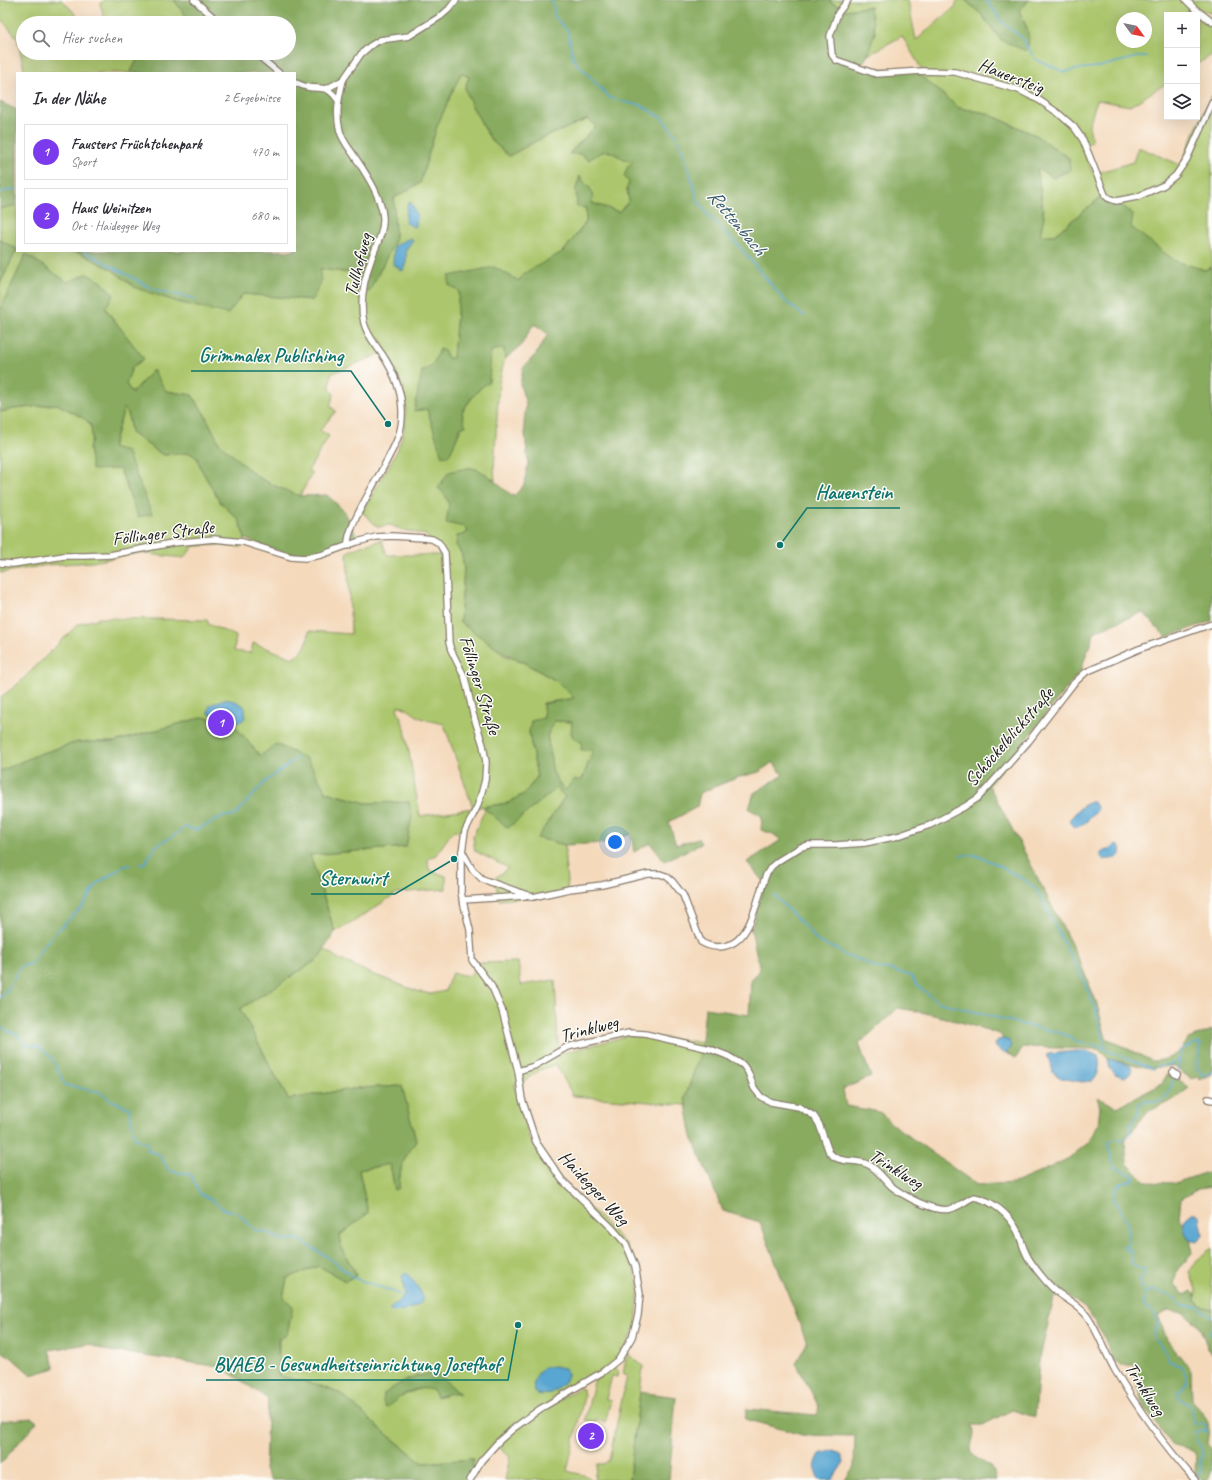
<!DOCTYPE html>
<html lang="de">
<meta charset="utf-8">
<style>
body{margin:0;font-family:Caveat,sans-serif;background:#f7f7f7;color:#2b2b33}
.controls{position:absolute;right:12px;top:12px;display:grid;overflow:hidden;border-radius:0px;box-shadow:0 4px 16px #0002}
.controls button{width:36px;height:36px;display:grid;place-items:center;padding:0;border:0;border-bottom:1px solid #e1e1e2;background:#fff;color:#2b2b33;font:20px sans-serif}
.compass{position:absolute;left:1116px;top:12px;width:36px;height:36px;border-radius:50%;background:#fff;box-shadow:0 4px 16px #0002;rotate:123deg}
.you{position:absolute;left:615px;top:842px;width:14px;height:14px;margin:-10px;border:3px solid #fff;border-radius:50%;background:#1a73e8;box-shadow:0 0 0 6px #1a73e833}
.badge{display:grid;place-items:center;width:26px;height:26px;border-radius:50%;background:#7c3aed;color:#fff;font-size:13px;font-weight:700}
.pin{position:absolute;translate:-50% -50%;border:2px solid #fff;box-shadow:0 1px 4px #0006}
.list{margin:0;padding:0;list-style:none}
h2{display:flex;justify-content:space-between;align-items:center;height:52px;margin:0;padding:0 16px;font-size:17px}
h2 small{font-size:13px;font-weight:400;color:#7c7c81}
.list li{display:grid;grid-template-columns:26px 1fr auto;gap:12px;align-items:center;box-sizing:border-box;height:56px;margin:0 8px 8px;padding:0 8px;border:1px solid #e1e1e2;border-radius:0px}
.list b{display:block;font-size:15px;white-space:nowrap}
.list p{margin:0;font-size:13px;white-space:nowrap;color:#7c7c81}
.list em{font-size:13px;font-style:normal;color:#7c7c81}
.icon{flex:none;width:22px;height:22px;fill:none;stroke:currentColor;stroke-width:2;stroke-linecap:round;stroke-linejoin:round}
.map{position:relative;flex:none;width:1212px;height:1480px;overflow:hidden}
.search{position:absolute;background:#fff;box-shadow:0 4px 16px #0002;left:16px;top:16px;width:280px;height:44px;display:flex;align-items:center;gap:10px;box-sizing:border-box;padding:0 14px;border-radius:22px;color:#7c7c81;font-size:15px}
.panel{position:absolute;background:#fff;box-shadow:0 4px 16px #0002;left:16px;top:72px;width:280px;height:180px;border-radius:0px}
.map>svg:first-child{display:block}
.green{fill:#abc66c;stroke:#647144;fill-rule:evenodd}
.forest{fill:#88ab60;stroke:#52643e;fill-rule:evenodd}
.water{fill:#58a6d1;stroke:#3a6176}
.lines{fill:none;stroke-linecap:round;stroke-linejoin:round}
.stream{stroke:#58a6d1;stroke-width:1.5}
.street-casing{stroke:#887a6c;stroke-width:8}
.street{stroke:#fff;stroke-width:5.5}
.labels{text-anchor:middle;dominant-baseline:central;stroke-width:3;stroke-linejoin:round;paint-order:stroke}
.street-label{font-size:19px;fill:#1c1c1c;stroke:#fdfcf7}
.water-label{font-size:20px;font-style:italic;fill:#375a6d;stroke:#fdfcf7}
.leader{fill:none;stroke:#0f766e;stroke-width:1.5}
.callout-dot{fill:#0f766e;stroke:#fdfcf7;stroke-width:1.5}
.callout-label{font-size:20px;text-anchor:middle;font-weight:bold;fill:#0f766e;stroke:#fdfcf7;stroke-width:3;stroke-linejoin:round;paint-order:stroke}
</style>
<div class="map">
<svg width="1212" height="1480" viewBox="0 0 1212 1480">
<rect width="100%" height="100%" fill="#fdfcf7"/>
<filter id="ink" filterUnits="userSpaceOnUse"><feTurbulence type="fractalNoise" baseFrequency=".025" numOctaves="2"/><feDisplacementMap in="SourceGraphic" scale="8" xChannelSelector="R" yChannelSelector="G"/><feConvolveMatrix kernelMatrix="1 2 1 2 8 2 1 2 1" color-interpolation-filters="sRGB"/></filter>
<filter id="wash" filterUnits="userSpaceOnUse"><feTurbulence type="fractalNoise" baseFrequency=".012" numOctaves="4" result="noise"/><feDisplacementMap in="SourceGraphic" scale="16" xChannelSelector="R" yChannelSelector="G"/><feGaussianBlur stdDeviation="0.9" result="paint"/><feColorMatrix in="noise" values="0 0 0 0 0 0 0 0 0 0 0 0 0 0 0 0 0 1.4 0 .05"/><feComposite in="paint" operator="in"/></filter>
<g filter="url(#wash)">
<rect width="100%" height="100%" fill="#f4d9bb"/>
<g class="green">
<path d="M0,0H62L84,23H23V53H141L130,73H25L17,38L0,18Z"/>
<path d="M104,0H174L190,21L189,23H168L162,17L158,23H106L100,4Z"/>
<path d="M830,0H908L916,40L955,7L957,0H965L981,14L1001,40L1028,30L1019,11L1029,0H1212V14L1191,6L1212,21V55L1197,64V15H1167V83L1130,106L1097,100L1089,125L1092,141L1083,146L1092,172H1100L1133,162L1138,147L1181,165L1195,131L1212,95V267L1205,270L1175,261L1130,227L1133,215L1123,206L1112,205L1100,198L1054,235L1039,236L1044,218L1037,167L1069,158L1035,135L986,113L959,108L915,71L922,70L902,36L868,55L875,32L866,7L846,10L830,2ZM1122,18H1146V42H1122Z"/>
<path d="M461,73L469,77L465,88L472,106L491,140L509,156L536,141L588,119L597,126L569,153L581,154L588,160C592,157 597,153 602,152C614,148 620,162 635,160L627,189L629,201L619,212L592,203L589,187L584,184L580,176L576,189L577,206L586,208V222L564,251L524,274L519,281L494,267L459,291L453,359H448L414,411L427,409L442,455H449L464,422L462,412C470,401 477,389 488,382L490,350L504,348L505,359L499,382L494,469L495,481L482,472L445,494L449,503L469,532L462,535L456,545L462,555L464,569L460,622L503,653V655L521,661L558,682L574,698L543,703L544,718L529,732L537,777L525,793L508,803L473,808L461,830L452,832L436,855L428,859L429,870L446,876V889L397,893L350,924L335,932L310,855L406,847L409,802L366,803L326,792L307,759L260,756L234,725L203,717L114,742H78L39,754L0,771V698L19,683L78,624L100,618L208,620V624L236,636L234,651L251,653L253,643L293,658C305,650 307,646 309,631L351,634L347,552L361,546L382,540L387,555H441L426,535L403,530L390,525L378,527L362,512L397,451L404,430L406,404L401,383L385,352L331,374L330,390L334,394L330,406L336,411L320,430L329,436L308,471L312,473L300,496L277,487L256,476L219,443L205,415L192,395L166,391L153,370L132,393L126,384L132,367L144,359L105,308L26,254L0,310V284L17,249L0,240V209L15,205L17,207V251H63L80,253L111,269L136,288L243,294L312,300L320,269L351,273L356,285L395,241L394,198L420,183L437,126ZM410,238V244L406,248V262L403,270L400,271L398,267ZM398,706C406,706 414,715 421,718C428,721 437,722 444,724L473,808L420,816L405,729L397,708Z"/>
<path d="M57,404C77,414 100,419 89,447L120,469L138,517L112,448L124,408L128,413L131,433L163,455L190,453L198,458L201,469L220,502L239,520L245,539L240,547L217,545L194,546L184,558L139,553L93,562L47,565L0,573V412L14,409Z"/>
<path d="M554,721L573,722L582,741L594,749L582,780L566,790L560,786L552,770L551,756L547,736Z"/>
<path d="M557,788L565,796L538,838L565,845V860L568,892L531,899L521,898L499,900L495,878L508,868L475,851L473,837L485,809L508,827Z"/>
<path d="M324,949L339,959L372,974L417,991L431,994L445,991L452,973L470,976L477,963L518,962L521,985L555,980L558,1043L562,1053L627,1036L681,1039L701,1043V1051L685,1098L686,1105L573,1096L556,1064L539,1070L525,1081L514,1085L530,1140L559,1177L626,1244L639,1285L636,1327L619,1359L563,1395L499,1441L472,1477L473,1459L423,1463L383,1431L341,1394L316,1384L279,1376C278,1342 280,1310 287,1278L319,1266L345,1281L357,1275L342,1250L340,1235L368,1213L359,1170L390,1164L395,1190L399,1188C400,1164 404,1160 416,1141L401,1086L359,1088L288,1099L240,1009L318,959ZM417,1375L458,1393L434,1391L427,1388H422L400,1396L385,1408Z"/>
<path d="M1212,1248V1309L1203,1307L1195,1300L1196,1290L1190,1272C1196,1259 1201,1256 1212,1248Z"/>
<path d="M627,1353L643,1366L640,1392L629,1480H594L597,1464H604L609,1460L627,1376L623,1375Z"/>
<path d="M613,1367L618,1370L617,1377L612,1376L606,1399L611,1400L605,1423L596,1419L595,1422L585,1420L594,1382L597,1378Z"/>
<path d="M580,1388L583,1389L584,1397L567,1471L587,1476L592,1480H505L510,1457L499,1447C516,1423 554,1402 580,1388Z"/>
</g>
<g class="forest">
<path d="M174,0H830V2L846,10L866,7H870L875,32L868,55L860,67L915,71L959,108L986,113L1035,135L1069,158L1070,170L1053,178L1037,168L1044,218L1040,235H1054L1100,198L1112,205L1123,206L1133,215L1131,227L1175,261L1205,270L1212,267V621L1166,637L1143,612L1095,631L1080,672L1055,702L1026,741L989,785L1027,857L1079,960L1096,1001L1106,1038L1152,1061C1168,1061 1182,1053 1188,1039L1212,1030V1074L1200,1080L1199,1077L1191,1079L1174,1066L1150,1068L1108,1059L1098,1049L1023,1047L1016,1058L1006,1053C1010,1049 1011,1046 1010,1041L1003,1039L1000,1034C967,1024 933,1013 898,1008L859,1044L871,1077L843,1089L846,1106L880,1112L892,1124L977,1185L1014,1183L1041,1172L1069,1158L1088,1143L1098,1125L1100,1107L1097,1097L1117,1107L1162,1084L1166,1075L1173,1074L1189,1088L1173,1100L1147,1112L1125,1140L1127,1163L1145,1182L1175,1183L1210,1171L1212,1187L1198,1189L1181,1199L1179,1218L1190,1234L1192,1254L1177,1270L1174,1285L1185,1295L1192,1291L1195,1294V1300C1200,1307 1204,1306 1212,1309V1353L1207,1349L1206,1339L1199,1325L1184,1313L1168,1310L1158,1315L1167,1340L1191,1370L1192,1400C1206,1415 1212,1421 1207,1443L1212,1448V1471L1208,1480H1202L1195,1473L1196,1453L1186,1448L1171,1444L1142,1403L1137,1386L1138,1365H1122L1113,1360L1103,1334L1086,1309L1061,1291L1054,1298L1039,1362L1035,1417L1012,1410L983,1425H971C979,1434 968,1444 972,1453C975,1459 987,1463 992,1469C996,1473 994,1476 996,1480H845L854,1466L855,1436L802,1435L745,1419L747,1409L816,1415L819,1407L796,1363L807,1343L760,1222L723,1211L692,1137L685,1098L701,1051L705,1008L749,1015L751,980L760,970L751,929L765,884L747,862L781,840L773,834L761,830L762,816L749,809L754,793L783,775L773,762L759,772L736,778L700,793L697,807L669,822L676,845L698,838L701,844L664,861L650,843L634,852L631,834L606,843L565,845L537,838L565,797L557,788L508,828L483,807L508,803L525,793L537,777L529,732L531,721L544,718L543,704L574,698L558,682L524,662L503,653L460,622L464,569L462,555L456,545L457,536L462,535L468,532L465,527L446,523C449,506 452,500 438,488L449,472C455,471 461,469 467,468C484,466 500,489 514,496L524,485L528,463L524,424L526,404L520,385L523,368L536,354L548,334L536,325H533L520,347L505,359L504,348L491,351L489,382C477,389 470,400 462,412L464,422L466,426L460,428L456,440L449,455L442,456L427,409L414,411L422,371L432,366L440,349L445,352L448,358H453L459,291L449,285V276L494,267L519,281L523,274L564,251L586,222V208L577,207L576,189L580,176C588,190 594,185 592,203L619,212L629,201L627,189L629,182L624,176L628,166L634,160L628,161L609,151L602,152L588,160L581,154H569L596,126L588,119L536,141L509,156L491,140L472,106L465,88L469,77L461,73L437,126L420,183L394,198L395,241L369,292L356,285L351,273L320,269L321,282L312,300L243,294L228,314L177,302L136,288L111,269L80,253L63,251H295V73H130L141,53H289V23H200L201,21L196,18L193,23H189L190,21ZM554,721L572,722L571,733L574,739L582,742L581,750H593L582,780H573L566,790L560,786L552,770L551,756L547,736Z"/>
<path d="M965,0H1029L1019,11C1025,24 1033,38 1026,51L1001,40L981,14Z"/>
<path d="M0,102L17,110V207L15,205L0,209Z"/>
<path d="M0,240L17,249L0,284Z"/>
<path d="M26,254L67,282L87,274L102,282L114,295L105,308L144,359L132,367L126,384L132,393L153,370L166,391L192,395L205,415L219,443L256,476L277,487L300,496L327,495L345,512L358,539C342,546 317,556 299,554C280,553 262,545 245,539L239,520L220,502L201,469L197,458L190,453L163,455L131,433L128,413L124,408L112,448L127,452L152,514L138,517L120,469L92,470L89,447L92,440L91,425L85,419L57,404L14,409L0,412V310Z"/>
<path d="M203,717L218,720L234,725L260,756L276,744L307,759L326,792L366,803L409,802L412,817L406,847L310,855L335,932L318,959L240,1009L288,1099L359,1088L402,1086L416,1141C403,1160 400,1164 399,1188L395,1190L390,1164L359,1170L368,1213L340,1235L342,1250L357,1275L345,1281L319,1266L287,1278L283,1297L293,1306L287,1335L278,1339L279,1376L316,1384L341,1394L383,1431L423,1463L473,1459L472,1480H270L265,1469L268,1399L221,1367L104,1350L88,1344L49,1350L55,1368L31,1375L12,1358L0,1350V771L39,754L78,742H114Z"/>
<path d="M432,1373L440,1375L460,1394L456,1392L437,1397L434,1391C416,1383 399,1397 386,1408L383,1402L384,1394C400,1382 413,1376 432,1373Z"/>
<path d="M640,1392L676,1397L669,1480H629Z"/>
<path d="M32,1418L37,1422L0,1464V1421Z"/>
</g>
<g class="water">
<path d="M408,202H411L418,218L416,221V226L413,227L405,222Z"/>
<path d="M410,238L413,240L406,249V262L403,270L400,271L398,267L393,264L394,246Z"/>
<path d="M224,699L235,701L244,706C253,733 218,719 208,713L210,705Z"/>
<path d="M1090,802H1094L1098,809C1093,816 1084,825 1075,828L1070,823L1069,820L1081,807Z"/>
<path d="M1115,844L1120,847C1123,860 1113,858 1104,860L1101,857V853L1104,851L1109,850Z"/>
<path d="M1003,1039L1010,1041C1011,1046 1010,1049 1006,1053C1001,1051 996,1050 995,1044L998,1040Z"/>
<path d="M1075,1051H1087L1098,1056C1101,1064 1099,1075 1093,1081L1082,1082L1061,1078L1053,1073L1051,1063L1046,1056L1049,1054Z"/>
<path d="M1108,1059L1130,1065L1132,1069L1130,1074L1124,1077L1115,1074L1110,1069Z"/>
<path d="M1192,1213H1196L1200,1216C1200,1222 1203,1228 1203,1235L1197,1241L1189,1239L1184,1230V1220Z"/>
<path d="M405,1273L408,1275C412,1280 418,1286 421,1293C429,1308 401,1311 392,1312L390,1310C392,1303 401,1302 405,1295L402,1276Z"/>
<path d="M555,1366L565,1369L568,1376C561,1387 547,1401 534,1392C532,1383 536,1373 544,1368C547,1367 552,1366 555,1366Z"/>
<path d="M834,1450L841,1454L844,1462L832,1480H819C814,1469 814,1465 820,1454Z"/>
</g>
<g class="lines">
<g class="stream">
<path d="M551,0L554,6V16L568,31L573,59L610,98L628,103L641,105L662,118L676,136L683,151L698,201L708,215L739,246L785,301L801,314L805,316"/>
<path d="M986,0L1004,24L1021,37L1035,59L1064,72L1085,68L1099,67L1137,57H1147"/>
<path d="M0,192L17,189"/>
<path d="M84,251L153,289L196,299"/>
<path d="M960,855H975L996,864L1023,879L1037,890L1066,947L1083,979L1095,1008L1106,1048"/>
<path d="M139,864H144L157,845L173,836L185,827L197,830L223,816H234L265,782L297,758"/>
<path d="M774,895L811,933L817,941L838,950L846,956L858,959L876,968L889,969L911,976L919,987L938,1002L1021,1024L1057,1032L1068,1036L1075,1041L1103,1047L1106,1050L1154,1069"/>
<path d="M0,998L12,983L20,967L33,963L42,947L60,928L82,907L98,883L124,866L130,865"/>
<path d="M0,1026L9,1032L17,1034L26,1045L38,1046L51,1057L65,1085L100,1092L111,1100L129,1108L133,1126"/>
<path d="M1156,1067L1172,1064L1179,1060"/>
<path d="M1177,1072L1179,1066L1180,1050L1197,1043L1201,1045C1201,1054 1195,1057 1197,1069L1200,1071L1201,1074L1206,1075L1212,1071"/>
<path d="M1175,1076L1168,1094L1160,1102C1152,1101 1144,1099 1138,1105L1139,1111L1130,1126L1132,1132L1124,1139L1110,1140L1108,1145L1114,1167L1134,1176L1131,1181C1117,1183 1115,1185 1114,1200C1124,1212 1131,1228 1128,1244L1123,1246L1126,1250L1130,1249L1132,1251L1131,1262L1135,1266L1144,1269L1145,1273L1139,1283C1143,1290 1148,1296 1143,1303L1146,1308L1155,1314L1158,1325C1147,1340 1158,1341 1166,1352C1167,1354 1168,1358 1169,1361C1180,1366 1185,1367 1187,1381L1181,1390L1178,1391L1179,1399C1196,1407 1189,1409 1195,1424L1202,1423L1206,1426V1433L1198,1430L1195,1432C1193,1441 1202,1445 1204,1453L1199,1461L1201,1469L1197,1480"/>
<path d="M133,1129L135,1138L149,1144L147,1150L160,1155L169,1171L190,1174L200,1194L210,1199L225,1210L233,1211"/>
<path d="M237,1212L255,1230L269,1233L282,1240L298,1239L332,1260L354,1278L402,1295"/>
<path d="M1145,1293L1152,1290L1168,1294L1182,1306L1199,1307L1212,1318"/>
<path d="M1212,1328L1209,1333L1212,1337"/>
</g>
</g>
</g>
<g filter="url(#ink)">
<g class="lines">
<g class="street-casing">
<g id="street">
<path d="M194,0L220,23"/>
<path d="M848,0L838,13L830,36L832,55L836,60L876,74L922,71L955,72L1019,90L1039,100L1058,113L1074,127L1083,140L1105,195L1108,198L1116,201L1137,197L1164,185L1176,175L1187,159L1212,103"/>
<path d="M1186,0L1194,8L1212,22"/>
<path d="M255,53L279,73"/>
<path d="M343,80C339,97 335,113 340,131C342,140 349,148 355,157C366,174 381,195 383,217C384,231 377,244 372,257C365,276 359,302 364,323C367,335 375,344 382,354C394,372 403,394 402,416C402,435 392,450 384,466C374,484 364,501 355,520C352,528 347,536 348,546"/>
<path d="M295,83C299,84 303,86 307,87C323,90 326,84 338,100"/>
<path d="M326,89L343,80L361,54L370,46L380,40L409,36L441,16L449,9L456,0"/>
<path d="M0,563L13,564L64,556H85L110,555L172,543L214,539L243,542L291,557L305,558L321,555L357,542L376,537L392,536L424,538L432,539L439,543L445,553L449,643L451,650L465,678L473,714L483,745L486,762L485,780L481,795L477,807L465,831L461,859V893L470,930L472,960L492,987L502,1010L518,1071L522,1099L536,1142L562,1180L612,1228L626,1244L635,1266L640,1294L638,1315L632,1337L619,1359L604,1371L540,1409L514,1428L499,1441L481,1461L470,1480"/>
<path d="M462,851L472,869L482,879L533,897L569,889L602,885L648,874H660L666,876L672,881L683,895L701,942C708,946 717,948 725,946C752,941 757,897 766,875L771,867L778,861L801,847L810,845H836L865,843L898,836L930,825L964,807L978,798L989,786L1028,742L1073,684L1086,672L1139,649L1212,624"/>
<path d="M462,900L525,896"/>
<path d="M518,1071L534,1066L567,1047L629,1033L645,1034L710,1049L728,1056L743,1065L748,1072L754,1088L761,1097L771,1102L799,1107L814,1116L819,1124L829,1152C839,1165 856,1158 869,1165C878,1170 884,1179 891,1186C904,1196 934,1213 950,1209C959,1207 966,1200 974,1197C992,1200 1010,1215 1018,1232C1022,1242 1024,1253 1031,1262C1038,1272 1047,1284 1057,1292C1067,1300 1079,1305 1087,1316C1099,1333 1105,1353 1115,1370C1138,1410 1165,1446 1195,1480"/>
<path d="M1173,1072L1177,1075"/>
<path d="M1208,1099L1212,1100"/>
</g>
</g>
<use href="#street" class="street"/>
</g>
</g>
<g class="labels">
<g class="street-label">
<text transform="translate(1011 76) rotate(21)">Hauersteig</text>
<text transform="translate(358 265) rotate(-76)">Tullhofweg</text>
<text transform="translate(163 533) rotate(-7)">Föllinger Straße</text>
<text transform="translate(480 685) rotate(73)">Föllinger Straße</text>
<text transform="translate(1009 737) rotate(-49)">Schöckelblickstraße</text>
<text transform="translate(589 1029) rotate(-15)">Trinklweg</text>
<text transform="translate(896 1169) rotate(32)">Trinklweg</text>
<text transform="translate(594 1188) rotate(47)">Haidegger Weg</text>
<text transform="translate(1145 1389) rotate(57)">Trinklweg</text>
</g>
<g class="water-label">
<text transform="translate(737 222) rotate(50)">Rettenbach</text>
</g>
</g>
<path class="leader" d="M388 424L351 371H191M780 545L807 508H900M454 859L395 894H311M518 1325L508 1380H206"/>
<g class="callout-dot">
<circle cx="388" cy="424" r="4"/>
<circle cx="780" cy="545" r="4"/>
<circle cx="454" cy="859" r="4"/>
<circle cx="518" cy="1325" r="4"/>
</g>
<g class="callout-label">
<text x="271" y="362">Grimmalex Publishing</text>
<text x="854" y="499">Hauenstein</text>
<text x="353" y="885">Sternwirt</text>
<text x="357" y="1371">BVAEB - Gesundheitseinrichtung Josefhof</text>
</g>
</svg>
<div class="controls">
<button>+</button>
<button>−</button>
<button><svg class="icon" aria-label="layers" viewBox="0 0 24 24"><path d="M12 4l9 5-9 5-9-5zM3 14l9 5 9-5"/></svg></button>
</div>
<svg class="compass" viewBox="-18 -18 36 36"><path d="M0-13l5 13h-10z" fill="#e53935"/><path d="M0 13l5-13h-10z" fill="#7c7c81"/></svg>
<div class="you"></div>
<div class="pin badge" style="left:221px;top:723px">1</div>
<div class="pin badge" style="left:591px;top:1436px">2</div>
<div class="search"><svg class="icon" aria-label="search" viewBox="0 0 24 24"><circle cx="10" cy="10" r="6"/><path d="M15 15l6 6"/></svg>Hier suchen</div>
<section class="panel">
<h2>In der Nähe<small>2 Ergebnisse</small></h2>
<ul class="list">
<li><span class="badge">1</span><div><b>Fausters Früchtchenpark</b><p>Sport</p></div><em>470 m</em></li>
<li><span class="badge">2</span><div><b>Haus Weinitzen</b><p>Ort · Haidegger Weg</p></div><em>680 m</em></li>
</ul>
</section>
</div>
